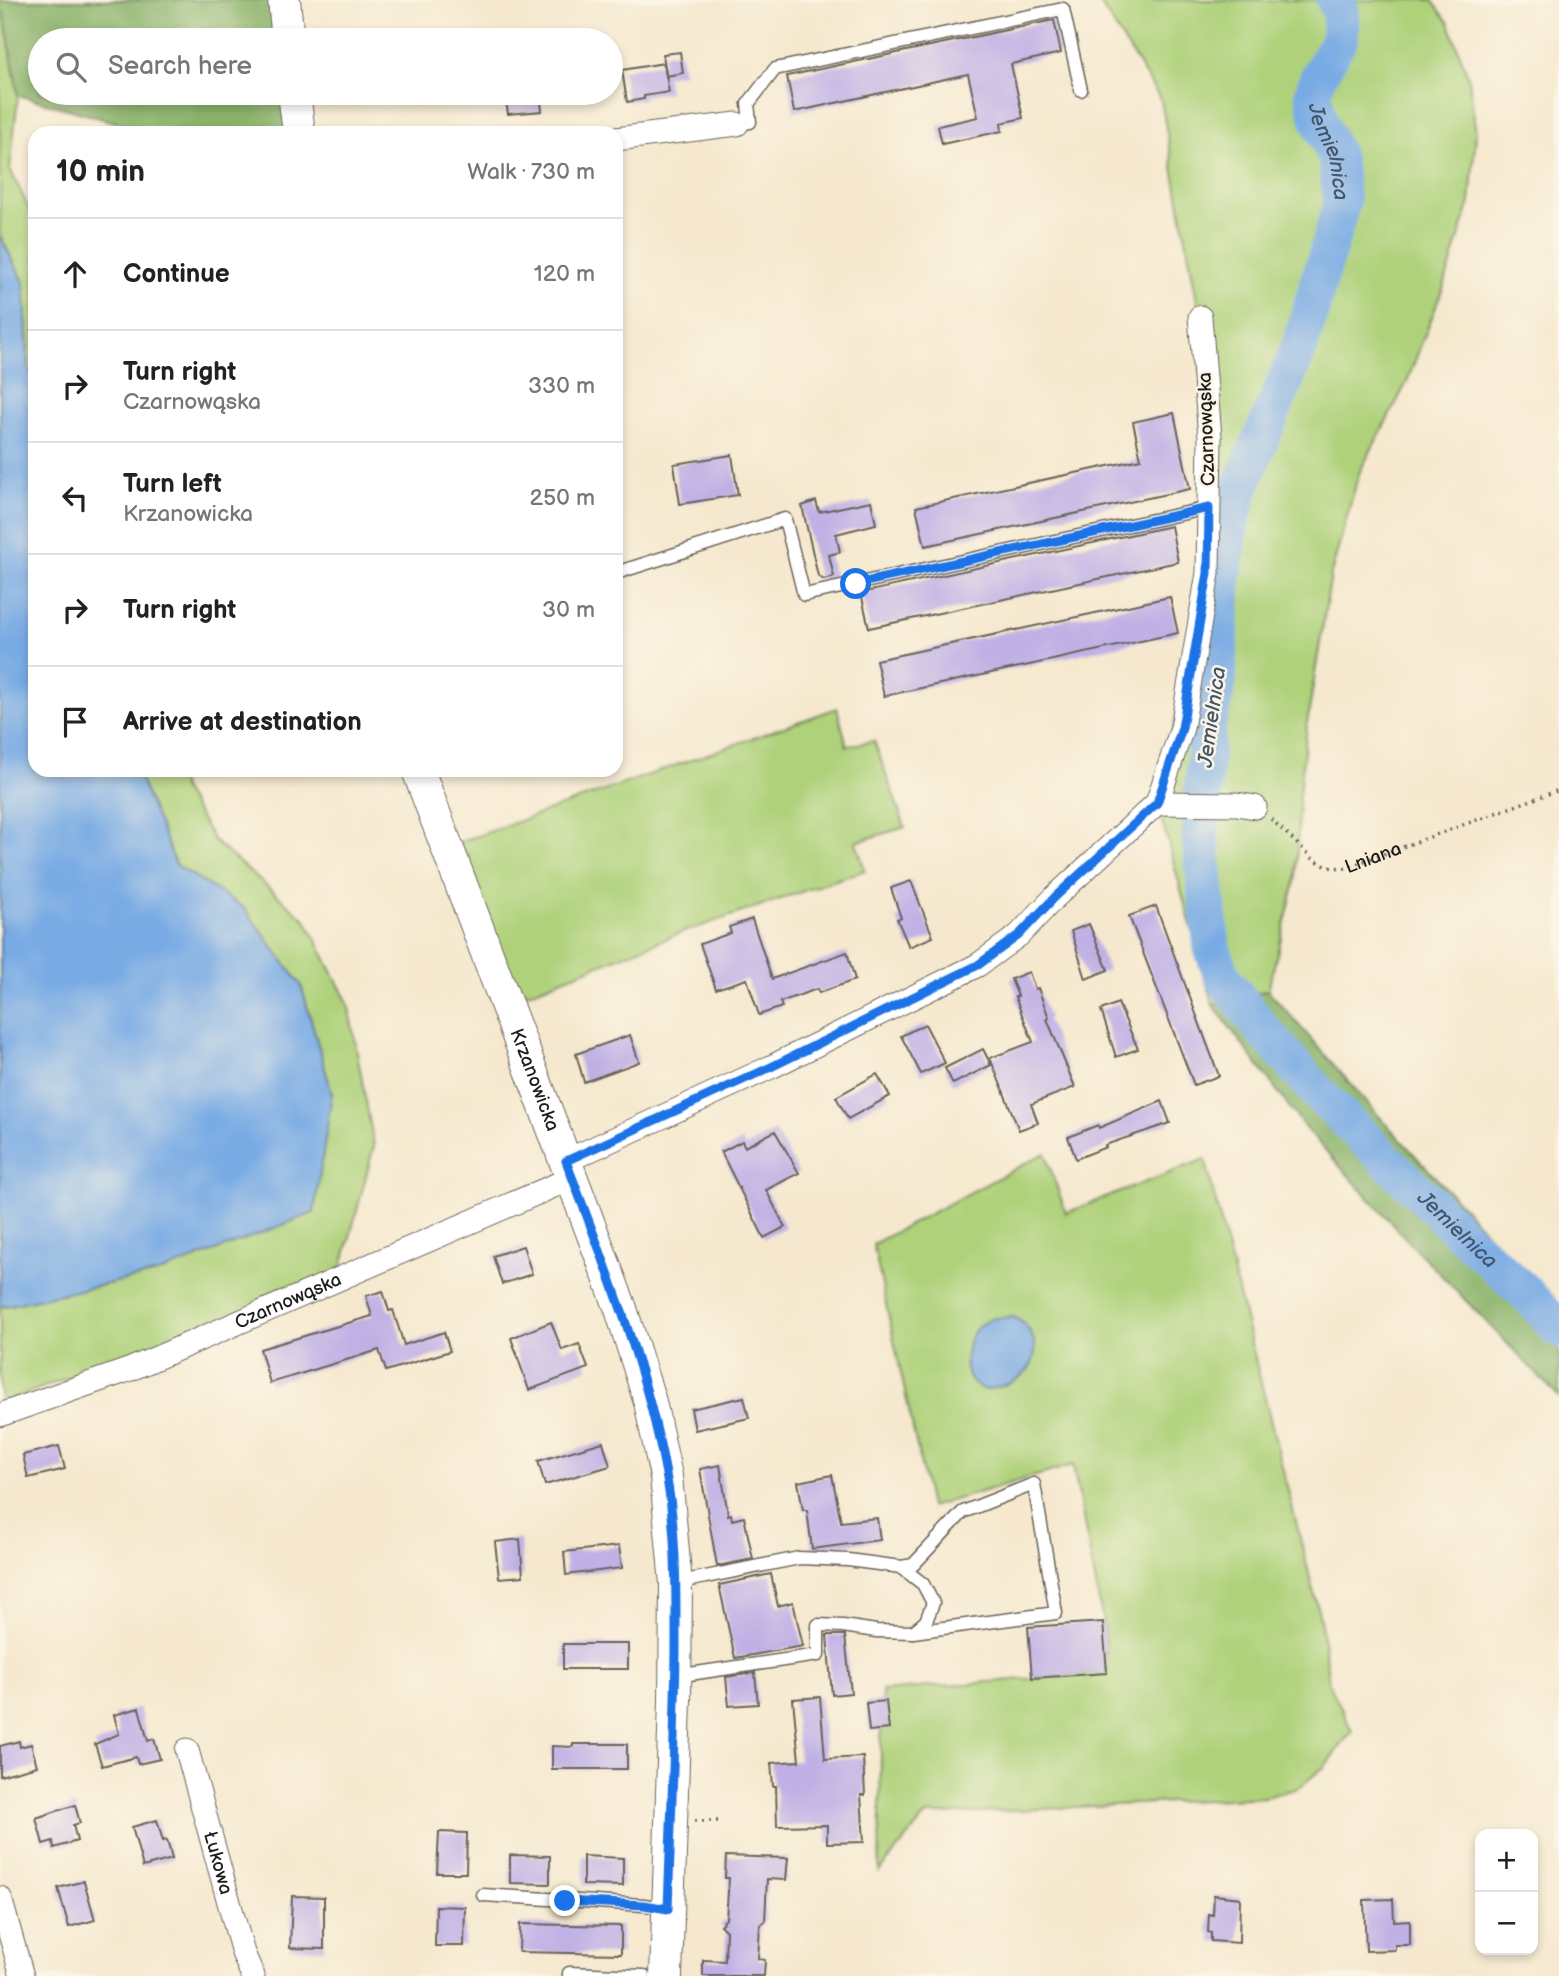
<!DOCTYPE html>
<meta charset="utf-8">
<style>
body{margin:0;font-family:"Balsamiq Sans",sans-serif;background:#f2f2f2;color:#222}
.controls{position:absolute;right:21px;bottom:21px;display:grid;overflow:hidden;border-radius:14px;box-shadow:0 4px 10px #0003}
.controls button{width:63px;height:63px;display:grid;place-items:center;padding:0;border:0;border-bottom:2px solid #e0e0e0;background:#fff;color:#222;font:35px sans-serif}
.stop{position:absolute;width:21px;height:21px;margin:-16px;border:5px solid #1a73e8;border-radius:50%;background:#fff}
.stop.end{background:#1a73e8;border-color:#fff;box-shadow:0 2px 7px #0008}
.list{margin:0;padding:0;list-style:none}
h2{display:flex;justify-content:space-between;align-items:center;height:91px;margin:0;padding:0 28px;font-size:30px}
h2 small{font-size:23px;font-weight:400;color:#767676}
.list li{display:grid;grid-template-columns:46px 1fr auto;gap:21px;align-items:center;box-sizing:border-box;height:112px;padding:0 28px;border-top:2px solid #e0e0e0}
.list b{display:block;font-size:26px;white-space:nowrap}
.list p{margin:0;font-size:23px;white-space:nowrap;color:#767676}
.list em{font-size:23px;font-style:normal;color:#767676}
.icon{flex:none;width:38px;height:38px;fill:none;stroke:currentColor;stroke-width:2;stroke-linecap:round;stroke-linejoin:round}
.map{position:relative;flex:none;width:1559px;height:1976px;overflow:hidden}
.search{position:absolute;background:#fff;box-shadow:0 4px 10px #0003;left:28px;top:28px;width:595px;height:77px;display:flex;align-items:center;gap:18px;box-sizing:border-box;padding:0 24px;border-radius:38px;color:#767676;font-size:26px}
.panel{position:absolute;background:#fff;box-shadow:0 4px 10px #0003;left:28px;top:126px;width:595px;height:651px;border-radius:21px}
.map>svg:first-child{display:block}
.green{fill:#aed17a;stroke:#65764b;stroke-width:2}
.forest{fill:#8ab36a;stroke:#536843;stroke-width:2}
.water{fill:#78aae4;stroke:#4a6380;stroke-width:2}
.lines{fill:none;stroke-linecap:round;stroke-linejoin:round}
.river{stroke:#78aae4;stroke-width:37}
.building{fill:#c0b0e5}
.lane-casing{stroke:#68635a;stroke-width:15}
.street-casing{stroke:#68635a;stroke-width:25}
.secondary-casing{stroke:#68635a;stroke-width:34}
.path{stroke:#68635a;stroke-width:3.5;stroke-dasharray:2 5;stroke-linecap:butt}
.lane{stroke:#fff;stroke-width:12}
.street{stroke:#fff;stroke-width:23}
.secondary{stroke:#fff;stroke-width:32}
.route{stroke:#1a73e8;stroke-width:9}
.labels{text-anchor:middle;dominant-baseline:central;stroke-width:5;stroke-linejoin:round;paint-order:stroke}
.street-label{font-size:19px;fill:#1c1c1c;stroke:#fcf5e5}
.water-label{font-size:21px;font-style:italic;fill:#41556c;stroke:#fcf5e5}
</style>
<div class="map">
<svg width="1559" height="1976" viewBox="0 0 1559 1976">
<rect width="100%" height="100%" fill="#fcf5e5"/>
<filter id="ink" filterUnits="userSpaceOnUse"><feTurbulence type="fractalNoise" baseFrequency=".0143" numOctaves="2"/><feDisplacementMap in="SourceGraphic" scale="14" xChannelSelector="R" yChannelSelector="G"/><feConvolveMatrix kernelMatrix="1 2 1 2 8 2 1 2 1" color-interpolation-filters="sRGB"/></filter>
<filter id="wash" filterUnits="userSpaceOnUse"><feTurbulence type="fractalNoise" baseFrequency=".00686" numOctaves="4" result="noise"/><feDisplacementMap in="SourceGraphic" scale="28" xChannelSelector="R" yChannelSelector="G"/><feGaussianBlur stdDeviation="1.57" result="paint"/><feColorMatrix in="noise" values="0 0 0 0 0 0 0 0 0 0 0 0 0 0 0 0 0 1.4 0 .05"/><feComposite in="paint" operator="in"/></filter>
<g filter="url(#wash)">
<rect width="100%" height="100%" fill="#f5e8ce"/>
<g class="green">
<path d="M1098,0H1432L1449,23L1469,80L1476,133L1470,202L1445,283L1406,384L1359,473L1331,574L1308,717L1299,795L1296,878L1268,990L1213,1005L1157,803L1208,573L1200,317L1161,100Z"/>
<path d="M0,12L4,13L18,95L10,169L35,222V380L29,368L24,282L0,236Z"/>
<path d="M837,708L847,746L874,741L905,827L856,842L865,870L675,935L505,1002L446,847Z"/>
<path d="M136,770H176L183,790L215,842L306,920L348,1003L374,1146L339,1278L0,1403V1307L158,1273L332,1093L301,985L244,908L176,865Z"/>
<path d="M1045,1153L1066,1213L1205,1159L1320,1618L1329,1683L1352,1731L1324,1767L1298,1788L1265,1797L926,1815L879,1872L882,1691L1107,1672L1103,1622L1073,1465L930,1507L873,1244Z"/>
</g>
<g class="forest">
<path d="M0,0H284L288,40H40V93H294L299,133H153L18,95L4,13L0,12Z"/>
<path d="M1268,990L1376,1113L1559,1311V1397L1410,1243L1305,1128L1213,1005Z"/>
</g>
<g class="water">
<path d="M0,236L24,282L29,368L35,380V770H136L176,865L244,908L301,985L332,1093L314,1213L158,1273L0,1307Z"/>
<path d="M1014,1317C1034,1327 1043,1353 1026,1372C1016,1383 999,1387 985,1390C978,1386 971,1383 968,1376C961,1358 969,1330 986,1321C995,1317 1004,1317 1014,1317Z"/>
</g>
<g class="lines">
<path class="river" id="s1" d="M1334,0L1341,11L1340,38L1318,77L1313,93L1319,121L1336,156L1342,202L1300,346L1242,484L1231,522L1223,580L1218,683L1207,726L1200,837L1212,948L1223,978L1258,1024L1322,1097L1466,1238L1527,1294L1559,1329"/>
</g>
<g id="blocks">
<g class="building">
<path d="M1054,20L1061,53L1011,64L1023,118L1001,123L1002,131L942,144L938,126L978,117L968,74L794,112L787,76Z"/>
<path d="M680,52L683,73L666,76L663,54Z"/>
<path d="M664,63L669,92L644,96V99L627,102L622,70Z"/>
<path d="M515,93H540L542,111L508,114L505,95Z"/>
<path d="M1174,413L1190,489L925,546L916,507L1141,459L1133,422Z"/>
<path d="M732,455L738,495L680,504L674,464Z"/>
<path d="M816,501L819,512L871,501L876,524L836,534L840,552L829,555L834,577L824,580L818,576L802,506Z"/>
<path d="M1171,526L1178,562L869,628L861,593Z"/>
<path d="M1170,597L1178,633L884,696L876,660Z"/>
<path d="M911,881L933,937L909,947L897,919L901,918L891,888Z"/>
<path d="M1156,906L1219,1076L1194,1085L1129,916Z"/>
<path d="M752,919L772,979L847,952L855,980L819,993L817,989L780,1002L782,1007L759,1015L747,979L716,989L700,944L731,933L729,927Z"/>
<path d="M1089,924L1108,970L1086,979L1071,931Z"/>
<path d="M1029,972L1035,989L1038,988L1049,1018L1047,1019L1075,1087L1031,1104L1038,1123L1019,1130L990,1058L1033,1042L1015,997L1018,996L1011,979Z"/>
<path d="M1118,1003L1138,1049L1116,1057L1101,1010Z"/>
<path d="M925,1024L945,1063L921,1074L901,1036Z"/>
<path d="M630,1035L639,1062L584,1082L576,1054Z"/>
<path d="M983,1049L991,1065L953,1084L945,1068Z"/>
<path d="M877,1074L890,1096L848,1119L836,1097Z"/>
<path d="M1162,1101L1170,1123L1105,1145L1106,1147L1076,1159L1068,1137L1098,1125L1099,1128Z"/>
<path d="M775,1131L799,1173L766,1190L785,1227L764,1238L721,1152L742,1141L745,1147Z"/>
<path d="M523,1246L532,1274L502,1284L493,1256Z"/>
<path d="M383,1291L389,1311L393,1310L404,1345L444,1332L450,1351L386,1371L379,1350L270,1383L260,1349L372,1316L366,1296Z"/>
<path d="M551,1322L562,1350L579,1344L588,1368L529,1390L511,1338Z"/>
<path d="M744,1397L749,1418L695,1430L691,1409Z"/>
<path d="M603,1442L610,1466L545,1485L538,1461Z"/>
<path d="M59,1446L65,1469L28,1478L23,1455Z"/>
<path d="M720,1465L728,1515L731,1514L732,1520L744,1517L753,1559L717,1566L700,1469Z"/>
<path d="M832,1475L841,1522L877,1518L880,1540L812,1549L807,1510H803L798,1482Z"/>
<path d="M520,1539L523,1576L499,1578L495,1542Z"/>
<path d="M619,1546L622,1568L566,1575L564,1552Z"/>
<path d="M771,1574L778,1606L793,1602L803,1646L735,1658L719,1585Z"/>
<path d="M1103,1622L1107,1673L1032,1678L1028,1627Z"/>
<path d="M827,1635H845L851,1693L832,1695Z"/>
<rect x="563" y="1644" width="65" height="25"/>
<path d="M755,1673L758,1704L729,1706L726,1677Z"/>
<path d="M820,1697L825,1759L863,1757L865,1795H861L864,1842L827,1843V1825L777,1826L776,1786H773L771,1763L799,1761L793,1699Z"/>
<path d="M886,1701L889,1729L869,1731L866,1703Z"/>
<path d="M139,1708L148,1741L154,1739L160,1759L138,1764L136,1757L102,1766L95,1744L119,1734L114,1715Z"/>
<path d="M19,1741L20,1747L31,1744L37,1766L0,1776V1746Z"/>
<path d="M573,1744H627V1769H552V1746L573,1747Z"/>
<path d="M75,1805L80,1823L73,1825L77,1841L54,1848L53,1841L43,1844L36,1818Z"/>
<path d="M157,1820L163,1841L167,1840L172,1859L143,1867L132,1827Z"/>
<path d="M439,1832L467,1833L466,1873H437Z"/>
<path d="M510,1855L550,1856V1884L510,1883Z"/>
<path d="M583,1856L623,1858V1886L583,1885Z"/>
<path d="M726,1856L788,1858L786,1880L767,1879L765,1921L760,1925L758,1959L765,1960L764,1976H703V1960L725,1961L726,1931L720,1925L726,1919L729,1878H725Z"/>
<path d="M84,1881L95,1920L69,1927L58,1888Z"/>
<path d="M1214,1895L1240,1898L1239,1943L1211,1941V1933L1208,1932L1209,1914L1213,1915Z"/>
<path d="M292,1896L324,1897V1949L290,1948Z"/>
<path d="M1393,1899L1394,1921L1410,1920V1945H1395V1950L1366,1951L1364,1900Z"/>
<path d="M436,1906L465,1907L464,1946H435Z"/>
<path d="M520,1924L621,1926V1954L519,1952Z"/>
</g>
</g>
</g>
<g filter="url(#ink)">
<use href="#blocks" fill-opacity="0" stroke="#68635a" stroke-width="2"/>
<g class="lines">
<g class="lane-casing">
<g id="lane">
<path d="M737,124L750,122L748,104L775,69L1063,9L1081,90"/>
<path d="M616,573L785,519L804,595L1209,508"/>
<path d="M901,1567L923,1584L933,1603L926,1621L913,1632"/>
<path d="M676,1676L818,1655V1625L843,1626L876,1631L913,1632L1056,1613L1034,1484L963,1512L913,1565L901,1567L848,1560L799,1558L676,1583"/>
<path d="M483,1895L644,1905L668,1909"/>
<path d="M569,1976V1973L644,1976"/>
</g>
</g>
<g class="street-casing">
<g id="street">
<path d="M616,139L737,124"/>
<path d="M1157,803L1237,804L1255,807"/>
<path d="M566,1161L771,1067L978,965L1019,935L1055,897L1157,803L1182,728L1208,573L1210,437L1200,317"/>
<path id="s3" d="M0,1415L131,1369L572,1178"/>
<path id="s4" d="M187,1750L243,1953L253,1976"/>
<path d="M0,1898L22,1976"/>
</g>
</g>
<g class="secondary-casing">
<g id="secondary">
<path d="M284,0L288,40"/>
<path d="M294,93L299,133"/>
<path id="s5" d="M418,770L621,1309L650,1402L666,1476L676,1584L675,1701L666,1976"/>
</g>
</g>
<g class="path">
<path id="s2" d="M1271,819L1312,858L1327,867L1345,868L1559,790"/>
<path d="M695,1821H721"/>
</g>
<use href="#lane" class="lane"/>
<use href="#street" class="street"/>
<use href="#secondary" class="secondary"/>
</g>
</g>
<g class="lines" filter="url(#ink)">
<path class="route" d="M565,1901L644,1905L668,1909C671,1822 675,1735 676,1649C676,1591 677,1531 666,1474C646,1365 605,1264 566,1161L771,1067L978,965L1019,935L1055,897L1157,803L1182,728L1208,573L1209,508L856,584"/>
</g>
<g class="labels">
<g class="street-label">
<text transform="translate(1207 429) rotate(-92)">Czarnowąska</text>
<text stroke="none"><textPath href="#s2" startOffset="122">Lniana</textPath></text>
<text stroke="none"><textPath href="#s5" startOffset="331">Krzanowicka</textPath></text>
<text stroke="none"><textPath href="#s3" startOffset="310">Czarnowąska</textPath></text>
<text stroke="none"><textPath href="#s4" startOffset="117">Łukowa</textPath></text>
</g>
<g class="water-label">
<text stroke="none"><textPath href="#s1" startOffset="163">Jemielnica</textPath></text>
<text transform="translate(1212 717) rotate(-82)">Jemielnica</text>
<text stroke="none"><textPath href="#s1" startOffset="1360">Jemielnica</textPath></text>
</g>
</g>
</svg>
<div class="controls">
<button>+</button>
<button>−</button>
</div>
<div class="stop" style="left:856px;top:584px"></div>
<div class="stop end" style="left:565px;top:1901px"></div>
<div class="search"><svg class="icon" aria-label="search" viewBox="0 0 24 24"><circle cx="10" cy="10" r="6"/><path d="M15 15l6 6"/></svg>Search here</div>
<section class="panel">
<h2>10 min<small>Walk · 730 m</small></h2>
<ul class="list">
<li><svg class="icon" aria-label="ahead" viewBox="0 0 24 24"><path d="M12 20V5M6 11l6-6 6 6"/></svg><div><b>Continue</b></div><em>120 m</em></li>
<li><svg class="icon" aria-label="right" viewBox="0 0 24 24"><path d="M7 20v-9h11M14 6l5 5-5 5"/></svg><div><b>Turn right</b><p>Czarnowąska</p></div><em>330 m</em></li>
<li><svg class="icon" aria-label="left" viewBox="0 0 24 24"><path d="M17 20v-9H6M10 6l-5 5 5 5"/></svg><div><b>Turn left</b><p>Krzanowicka</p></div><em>250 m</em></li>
<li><svg class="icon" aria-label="right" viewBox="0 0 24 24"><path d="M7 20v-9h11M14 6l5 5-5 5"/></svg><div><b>Turn right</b></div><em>30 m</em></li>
<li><svg class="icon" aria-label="arrive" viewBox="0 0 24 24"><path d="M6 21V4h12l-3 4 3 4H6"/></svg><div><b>Arrive at destination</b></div></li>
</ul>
</section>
</div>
